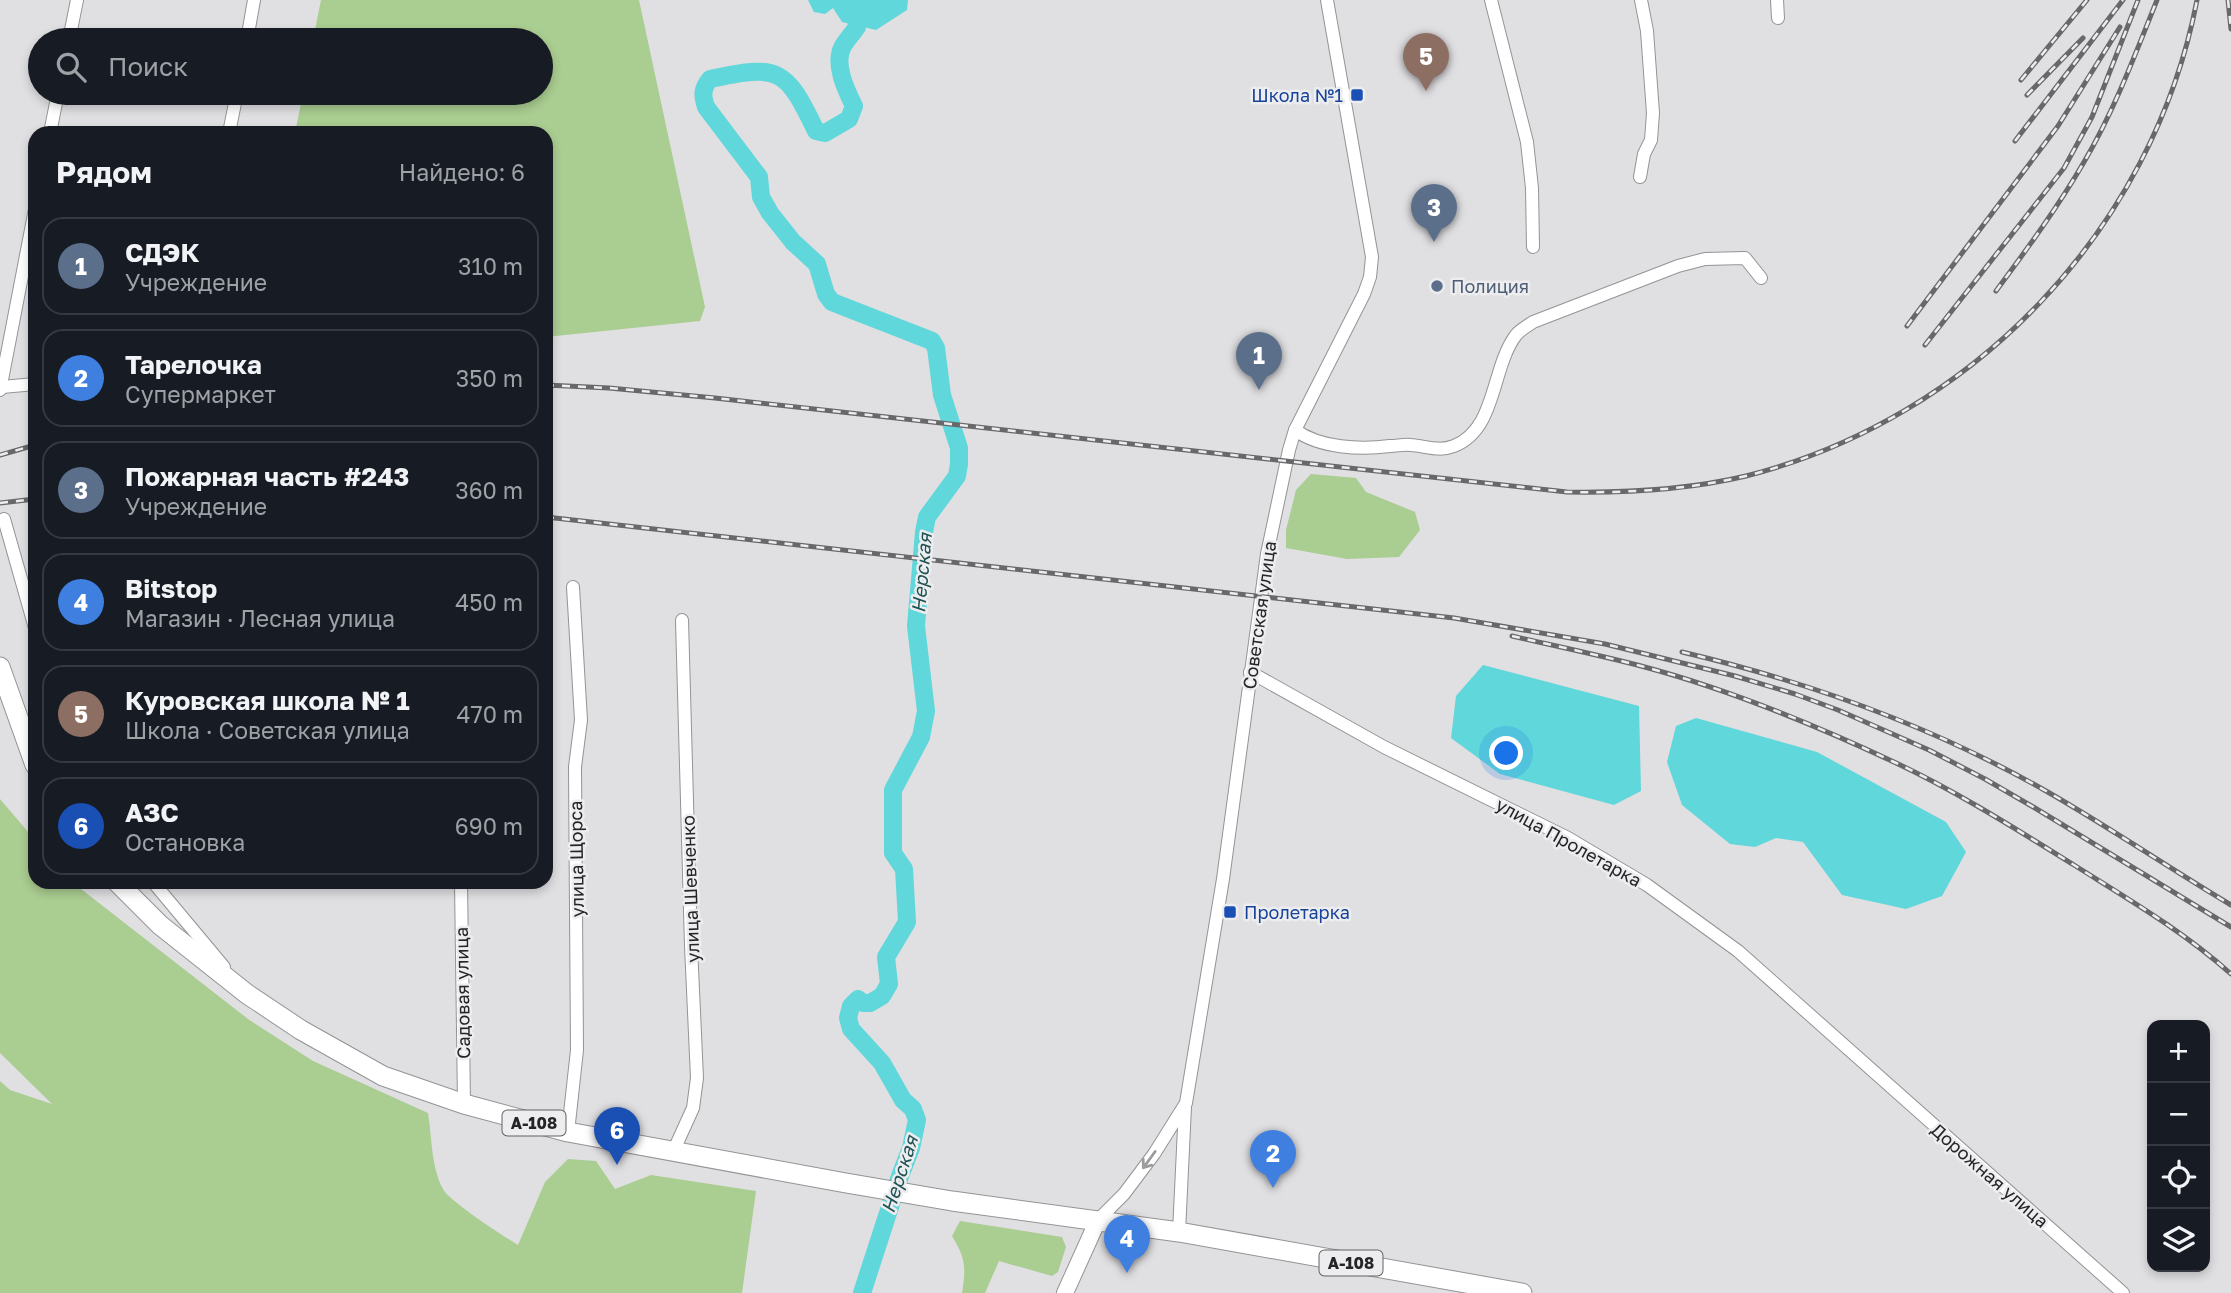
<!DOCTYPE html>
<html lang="ru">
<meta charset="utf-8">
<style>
body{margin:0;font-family:"Golos Text",sans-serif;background:#242831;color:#f1f3f6}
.controls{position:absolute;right:21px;bottom:21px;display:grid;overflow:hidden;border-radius:14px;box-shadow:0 4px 10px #0003}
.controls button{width:63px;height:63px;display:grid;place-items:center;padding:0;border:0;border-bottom:2px solid #363941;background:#171b24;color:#f1f3f6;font:35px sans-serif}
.you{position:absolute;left:1507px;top:754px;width:24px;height:24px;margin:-18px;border:5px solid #fff;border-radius:50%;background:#1a73e8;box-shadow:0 0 0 10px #1a73e833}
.badge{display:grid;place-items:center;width:46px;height:46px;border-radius:50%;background:#b5ac98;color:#fff;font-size:23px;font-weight:700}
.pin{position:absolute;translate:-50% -58px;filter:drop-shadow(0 2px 4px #0008)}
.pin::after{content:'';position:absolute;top:37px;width:24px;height:21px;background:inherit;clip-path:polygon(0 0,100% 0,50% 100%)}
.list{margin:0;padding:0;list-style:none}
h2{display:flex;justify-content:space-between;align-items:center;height:91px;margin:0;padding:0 28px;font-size:30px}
h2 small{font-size:23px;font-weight:400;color:#9ea1a6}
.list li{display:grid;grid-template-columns:46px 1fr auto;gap:21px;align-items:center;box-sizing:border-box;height:98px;margin:0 14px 14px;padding:0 14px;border:2px solid #363941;border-radius:21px}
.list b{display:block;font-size:26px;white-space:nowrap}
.list p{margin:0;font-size:23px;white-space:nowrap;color:#9ea1a6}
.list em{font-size:23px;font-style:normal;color:#9ea1a6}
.icon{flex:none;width:38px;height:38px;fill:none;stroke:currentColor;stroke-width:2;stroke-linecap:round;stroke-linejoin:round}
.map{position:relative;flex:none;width:2231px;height:1293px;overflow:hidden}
.search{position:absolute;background:#171b24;box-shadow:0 4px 10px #0003;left:28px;top:28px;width:525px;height:77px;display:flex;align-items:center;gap:18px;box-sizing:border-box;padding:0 24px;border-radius:38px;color:#9ea1a6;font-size:26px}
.panel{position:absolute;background:#171b24;box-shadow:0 4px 10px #0003;left:28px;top:126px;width:525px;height:763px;border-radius:21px}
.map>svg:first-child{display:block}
.green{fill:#aacd91}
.water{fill:#60d7da}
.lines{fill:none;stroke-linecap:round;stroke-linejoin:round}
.river{stroke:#60d7da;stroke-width:18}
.minor-casing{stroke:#949396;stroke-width:14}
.major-casing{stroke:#949396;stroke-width:18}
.highway-casing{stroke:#949396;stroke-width:21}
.minor{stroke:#fff;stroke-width:12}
.major{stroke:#fff;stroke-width:16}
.highway{stroke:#fff;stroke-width:19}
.rail-casing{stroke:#686769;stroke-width:5}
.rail{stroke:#ededef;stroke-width:2.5;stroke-dasharray:8;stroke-linecap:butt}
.oneway{stroke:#9d9c9d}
.transit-dot{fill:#1a4fb4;stroke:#ededef;stroke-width:2.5}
.service-dot{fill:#5c6f8a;stroke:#ededef;stroke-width:2.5}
.labels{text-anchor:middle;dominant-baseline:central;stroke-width:5;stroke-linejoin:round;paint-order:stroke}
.shield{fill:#ededef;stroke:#616062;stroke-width:2}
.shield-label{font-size:16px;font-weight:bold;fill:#252426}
.transit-label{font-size:18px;fill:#164399;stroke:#ededef;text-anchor:end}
.service-label{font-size:18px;fill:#4e5e75;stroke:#ededef;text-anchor:start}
.street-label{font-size:18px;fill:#252426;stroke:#ededef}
.water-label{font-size:19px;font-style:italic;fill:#1f5354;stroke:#ededef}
</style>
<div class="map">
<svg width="2231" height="1293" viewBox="0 0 2231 1293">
<rect width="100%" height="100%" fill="#e0dfe2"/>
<g class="green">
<path d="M321,0H639L705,307L700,321L546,337V133H295L303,93H541V40H313Z"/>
<path d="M1311,474L1356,478L1366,492L1415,512L1420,530L1399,557L1347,559L1286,548V530L1296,490Z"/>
<path d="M0,799L35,840V882H72L248,1019L313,1061L428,1113C432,1137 431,1167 443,1189C449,1201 503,1236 518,1245L545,1182L568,1159L596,1161L615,1189L651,1175L756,1191L742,1293H0V1081L10,1090L52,1104L0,1053Z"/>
<path d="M960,1221L1062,1237L1066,1247L1058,1272L1052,1276L999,1261L985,1293H962C966,1268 966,1259 952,1236Z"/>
</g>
<g class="water">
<path d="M808,0H908L907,10L876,30L842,22L833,8L825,14L814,12Z"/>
<path d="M1483,665L1639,706L1641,791L1614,805L1500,774L1451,738L1456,696Z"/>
<path d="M1696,718L1817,752L1946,822L1966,852L1942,896L1906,909L1842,895L1803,842L1776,838L1755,847L1730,844L1682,805L1667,762L1676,726Z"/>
</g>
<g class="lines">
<path class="river" d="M854,0L857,27C853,33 847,39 843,46C833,63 846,90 854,106L849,119L825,133L816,131C786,68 779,64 710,79C702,89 702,95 706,107L759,177L761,197L770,213L793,242L817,264L826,294L832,302L932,341L936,348L942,395L959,448V464L957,476L927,517L924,532L916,626L926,711L921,737L893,790V853L904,869L907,922L886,957L889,984L882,996L870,1003H863L858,999L851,1006L848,1018L851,1029L882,1063L903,1100L913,1109L917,1120L911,1148L900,1176L862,1293"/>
<g class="minor-casing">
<g id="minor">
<path d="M1491,0L1527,142L1532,188L1533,247"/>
<path d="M1777,0L1778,18"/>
<path d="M69,40L77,0"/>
<path d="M247,40L254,0"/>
<path d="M50,133L58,93"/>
<path d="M229,133L237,93"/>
<path d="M1640,177L1644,154L1651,140L1653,113L1647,31L1641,0"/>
<path d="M2,387L35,384"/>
<path d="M0,390L35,209"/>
<path d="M1295,430C1320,448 1360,450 1390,446C1397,446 1404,444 1411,445C1426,446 1439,452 1454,446C1497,429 1491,368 1516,335C1520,330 1527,326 1533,322L1678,266L1705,259L1745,258L1761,278"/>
<path d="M4,519L35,628"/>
<path d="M1250,672L1384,747L1568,838L1647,885L1738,951L2123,1293"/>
<path d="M153,882L224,967"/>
<path d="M461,882L464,1104"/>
<path d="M568,1132L577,1050L575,767L581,720L573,587"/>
<path d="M673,1152L693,1108L697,1078L691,946L682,620"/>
<path d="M1098,1220L1124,1194L1154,1154L1186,1103L1223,879L1267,554L1289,450L1295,430L1364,294L1370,277L1372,257L1327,0"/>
<path d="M1179,1232L1185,1107"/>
</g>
</g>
<g class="major-casing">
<path id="major" d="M1065,1293L1098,1220"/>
</g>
<g class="highway-casing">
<g id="highway">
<path d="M0,667L35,765"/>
<path d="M117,882L160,925L247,994L301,1030L383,1076L464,1104L568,1132L846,1183L952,1201L1179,1232L1522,1293"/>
</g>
</g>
<use href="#minor" class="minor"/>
<use href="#major" class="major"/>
<use href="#highway" class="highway"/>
<g class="rail-casing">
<g id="rail">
<path d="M2228,0L2231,29"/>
<path d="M2021,80L2087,0"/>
<path d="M2027,95L2083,38"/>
<path d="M2015,141L2123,0"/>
<path d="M1996,291C2027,249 2058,207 2084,162C2114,111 2135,55 2157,0"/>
<path d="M1907,326L2058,126L2120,27"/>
<path d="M1925,345L2064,168L2092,117L2138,0"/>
<path d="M546,385L609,388L715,398L1567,492C1627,493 1687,490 1746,476C1972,419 2153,230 2197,0"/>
<path d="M0,455L35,445"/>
<path d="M0,503L35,499"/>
<path d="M546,517L1454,618L1605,644L1735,676L1795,694L1838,710L1929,750L1985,779L2035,808L2231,927"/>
<path d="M1512,636C1555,646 1599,655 1641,666C1728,689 1813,724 1894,762C1956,791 2016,829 2074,865C2128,899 2183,931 2231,974"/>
<path d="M1682,652C1809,682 1932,726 2046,791C2109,827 2169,868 2231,905"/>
</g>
</g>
<use href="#rail" class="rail"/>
</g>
<defs><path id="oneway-shaft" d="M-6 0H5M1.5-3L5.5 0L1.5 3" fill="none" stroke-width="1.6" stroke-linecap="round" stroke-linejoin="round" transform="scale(1.75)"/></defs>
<use class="oneway" href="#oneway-shaft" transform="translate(1149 1160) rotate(126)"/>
<g class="transit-dot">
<rect x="1350" y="88" width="14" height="14" rx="3.5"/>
<rect x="1223" y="905" width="14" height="14" rx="3.5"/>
</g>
<circle class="service-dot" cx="1437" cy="286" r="7"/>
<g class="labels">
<g class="shield">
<rect x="502.5" y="1110.5" width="63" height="25" rx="5"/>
<rect x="1319.5" y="1250.5" width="63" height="25" rx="5"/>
</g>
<g class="shield-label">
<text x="534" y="1123">А-108</text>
<text x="1351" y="1263">А-108</text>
</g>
<g class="transit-label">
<text x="1343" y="95">Школа №1</text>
<text x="1244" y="912" text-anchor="start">Пролетарка</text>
</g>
<g class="service-label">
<text x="1451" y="286">Полиция</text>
</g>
<g class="street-label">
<text transform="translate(1259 615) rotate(-82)">Советская улица</text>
<text transform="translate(1569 842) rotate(29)">улица Пролетарка</text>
<text transform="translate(576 859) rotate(-91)">улица Щорса</text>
<text transform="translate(690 889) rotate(-92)">улица Шевченко</text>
<text transform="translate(462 993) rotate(-91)">Садовая улица</text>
<text transform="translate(1990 1175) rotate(41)">Дорожная улица</text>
</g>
<g class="water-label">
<text transform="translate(921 573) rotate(-85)">Нерская</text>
<text transform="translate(899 1174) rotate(-72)">Нерская</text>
</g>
</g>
</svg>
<div class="controls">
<button>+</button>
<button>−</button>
<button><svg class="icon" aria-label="locate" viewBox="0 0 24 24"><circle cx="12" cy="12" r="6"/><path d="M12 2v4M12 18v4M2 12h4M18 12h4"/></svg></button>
<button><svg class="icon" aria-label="layers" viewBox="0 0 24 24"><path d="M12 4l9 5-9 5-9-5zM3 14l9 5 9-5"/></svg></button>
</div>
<div class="you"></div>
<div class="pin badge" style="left:1259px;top:390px;background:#5c6f8a">1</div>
<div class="pin badge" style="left:1273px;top:1188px;background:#3f7fe0">2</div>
<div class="pin badge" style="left:1434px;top:242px;background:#5c6f8a">3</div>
<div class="pin badge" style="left:1127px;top:1273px;background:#3f7fe0">4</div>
<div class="pin badge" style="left:1426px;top:91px;background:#8d6e63">5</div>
<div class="pin badge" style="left:617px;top:1165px;background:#1a4fb4">6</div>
<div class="search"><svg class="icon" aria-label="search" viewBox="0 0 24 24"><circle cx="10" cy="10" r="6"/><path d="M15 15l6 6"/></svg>Поиск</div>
<section class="panel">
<h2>Рядом<small>Найдено: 6</small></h2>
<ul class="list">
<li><span class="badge" style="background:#5c6f8a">1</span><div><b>СДЭК</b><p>Учреждение</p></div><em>310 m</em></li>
<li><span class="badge" style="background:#3f7fe0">2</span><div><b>Тарелочка</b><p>Супермаркет</p></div><em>350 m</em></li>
<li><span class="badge" style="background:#5c6f8a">3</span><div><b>Пожарная часть #243</b><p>Учреждение</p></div><em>360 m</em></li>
<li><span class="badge" style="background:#3f7fe0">4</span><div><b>Bitstop</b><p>Магазин · Лесная улица</p></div><em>450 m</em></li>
<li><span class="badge" style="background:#8d6e63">5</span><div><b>Куровская школа № 1</b><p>Школа · Советская улица</p></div><em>470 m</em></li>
<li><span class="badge" style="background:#1a4fb4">6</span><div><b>АЗС</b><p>Остановка</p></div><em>690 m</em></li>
</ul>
</section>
</div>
